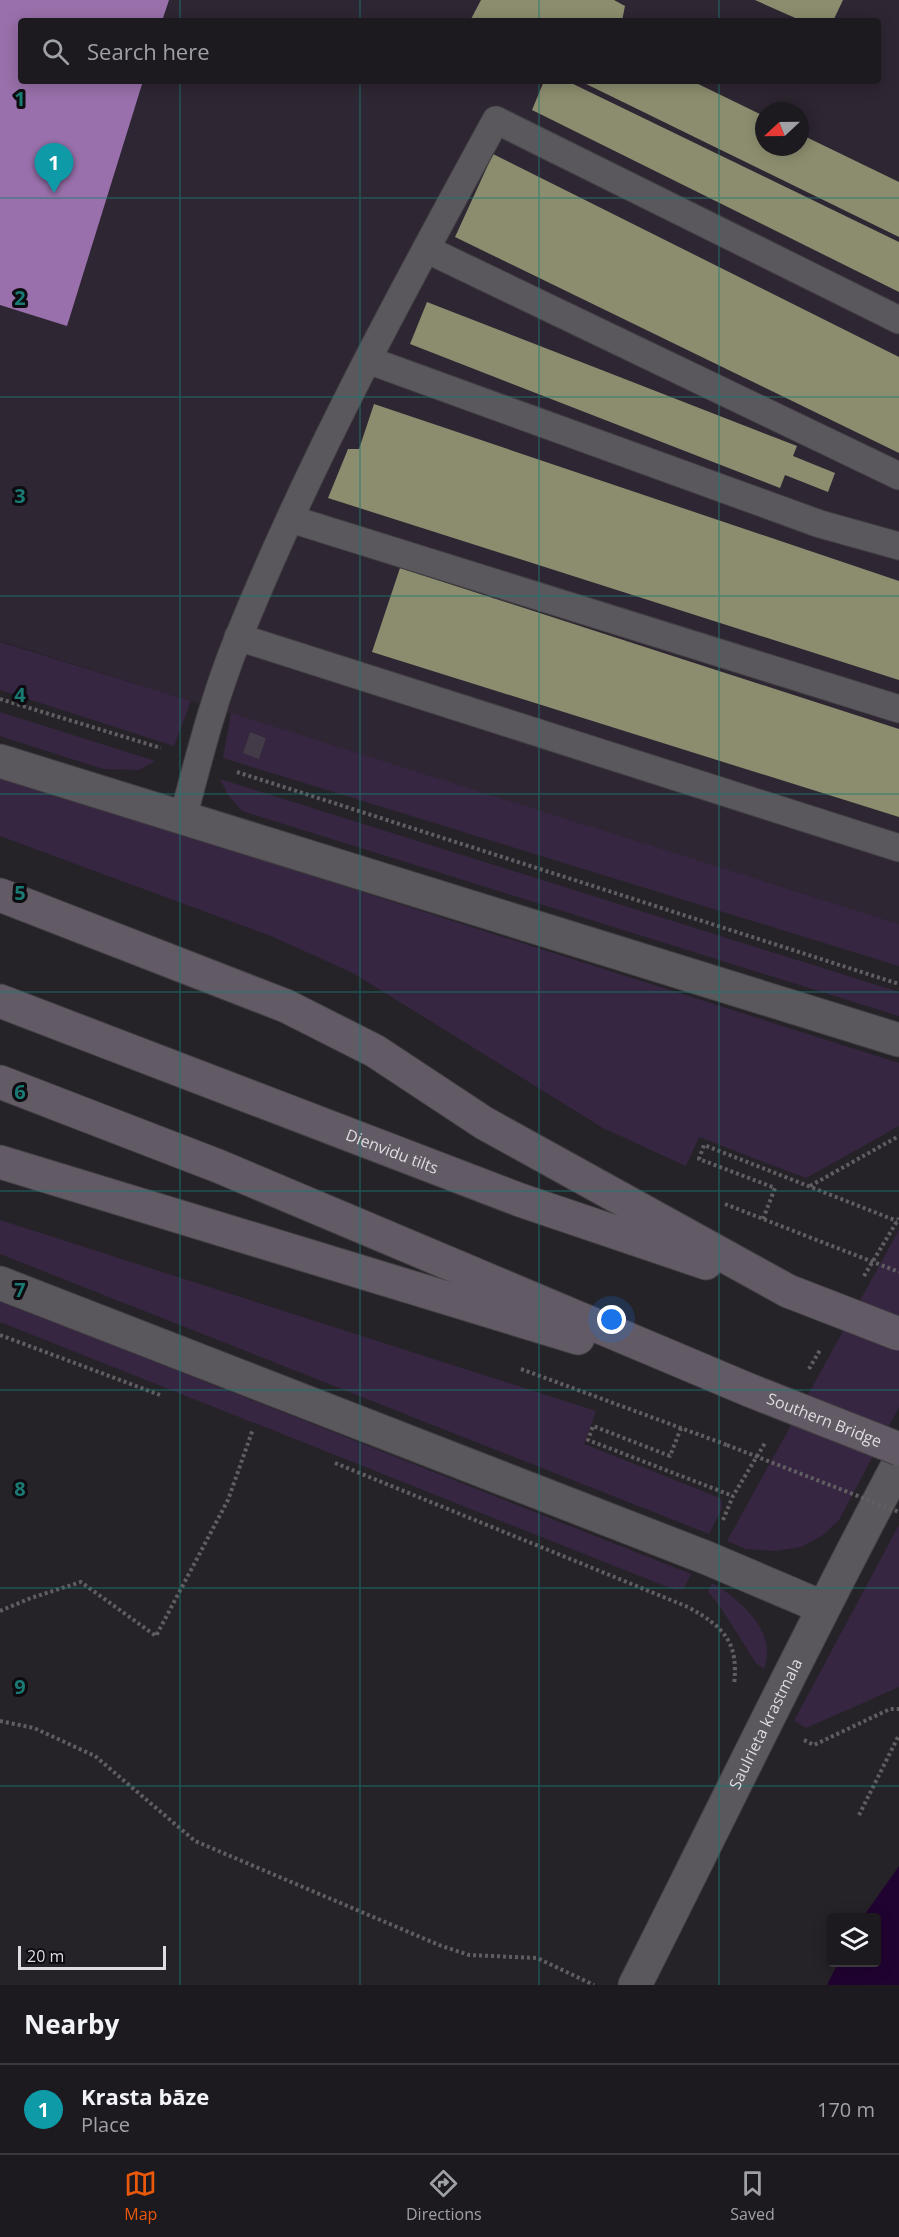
<!DOCTYPE html>
<meta charset="utf-8">
<style>
body{margin:0;font-family:"Open Sans",sans-serif;background:#252327;color:#f1f3f6}
.controls{position:absolute;right:18px;bottom:18px;display:grid;overflow:hidden;border-radius:6px;box-shadow:0 3px 15px #0003}
.controls button{width:54px;height:54px;display:grid;place-items:center;padding:0;border:0;border-bottom:2px solid #3a383c;background:#1c1a1e;color:#f1f3f6;font:30px sans-serif}
.compass{position:absolute;left:755px;top:102px;width:54px;height:54px;border-radius:50%;background:#1c1a1e;box-shadow:0 3px 15px #0003;rotate:248deg}
.scale{position:absolute;left:18px;bottom:15px;width:148px;box-sizing:border-box;padding-left:6px;border:3px solid #dfdce2;border-top:0;font-size:16px;line-height:21px;white-space:nowrap;color:#dfdce2;-webkit-text-stroke:4px #0e0c10;paint-order:stroke}
.you{position:absolute;left:612px;top:1320px;width:21px;height:21px;margin:-15px;border:4px solid #fff;border-radius:50%;background:#1a73e8;box-shadow:0 0 0 9px #1a73e833}
.badge{display:grid;place-items:center;width:39px;height:39px;border-radius:50%;background:#ea580c;color:#fff;font-size:20px;font-weight:700}
.pin{position:absolute;translate:-50% -50px;filter:drop-shadow(0 2px 3px #0008)}
.pin::after{content:'';position:absolute;top:32px;width:21px;height:18px;background:inherit;clip-path:polygon(0 0,100% 0,50% 100%)}
.list{margin:0;padding:0;list-style:none}
h2{display:flex;justify-content:space-between;align-items:center;height:78px;margin:0;padding:0 24px;font-size:26px}
h2 small{font-size:20px;font-weight:400;color:#a0a1a4}
.list li{display:grid;grid-template-columns:39px 1fr auto;gap:18px;align-items:center;box-sizing:border-box;height:90px;padding:0 24px;border-top:2px solid #3a383c}
.list b{display:block;font-size:22px;white-space:nowrap}
.list p{margin:0;font-size:20px;white-space:nowrap;color:#a0a1a4}
.list em{font-size:20px;font-style:normal;color:#a0a1a4}
.icon{flex:none;width:33px;height:33px;fill:none;stroke:currentColor;stroke-width:2;stroke-linecap:round;stroke-linejoin:round}
.map{position:relative;flex:none;width:899px;height:1985px;overflow:hidden}
.search{position:absolute;background:#1c1a1e;box-shadow:0 3px 15px #0003;left:18px;right:18px;top:18px;height:66px;display:flex;align-items:center;gap:15px;box-sizing:border-box;padding:0 21px;border-radius:6px;color:#a0a1a4;font-size:22px}
.sheet{height:168px;background:#1c1a1e}
nav{display:flex;justify-content:space-around;align-items:center;box-sizing:border-box;height:84px;border-top:2px solid #3a383c;background:#1c1a1e;font-size:16px;color:#a0a1a4}
nav a{display:grid;justify-items:center;gap:3px}
nav .on{color:#ea580c}
.map>svg:first-child{display:block}
.built{fill:#2e2632;fill-rule:evenodd}
.green{fill:#372642;fill-rule:evenodd}
.water{fill:#210331}
.offices{fill:#9970ab}
.industry{fill:#8c8c6e}
.building{fill:#433b48}
.lines{fill:none;stroke-linecap:round;stroke-linejoin:round}
.service-casing{stroke:#413e42;stroke-width:29}
.minor-casing{stroke:#413e42;stroke-width:35}
.trunk-casing{stroke:#413e42;stroke-width:35}
.path{stroke:#615e62;stroke-width:4;stroke-dasharray:3 3;stroke-linecap:butt}
.service{stroke:#5a585c;stroke-width:27}
.minor{stroke:#5a585c;stroke-width:33}
.trunk{stroke:#625a65;stroke-width:33}
.trunk-bridge-casing{stroke:#413e42;stroke-width:35;stroke-linecap:butt}
.path-bridge{stroke:#615e62;stroke-width:4;stroke-dasharray:3 3;stroke-linecap:butt}
.trunk-bridge{stroke:#625a65;stroke-width:33}
.grid{fill:none;stroke:#197b74;stroke-width:1.5;stroke-opacity:0.55}
.labels{text-anchor:middle;dominant-baseline:central;stroke-width:6;stroke-linejoin:round;paint-order:stroke}
.street-label{font-size:16px;fill:#dfdce2;stroke:#0e0c10}
.grid-label{font-size:20px;text-anchor:middle;font-weight:bold;fill:#197b74;stroke:#0e0c10;stroke-width:6;stroke-linejoin:round;paint-order:stroke}
</style>
<div class="map">
<svg width="899" height="1985" viewBox="0 0 899 1985">
<rect width="100%" height="100%" fill="#262328"/>
<path class="built" d="M0,0H899V924L0,641ZM21,21H878V81H21ZM764,111H800V147H764Z"/>
<g class="green">
<path d="M0,642L191,701L174,746L0,690Z"/>
<path d="M0,712L155,761L139,770L103,769L0,736Z"/>
<path d="M231,713L899,924V966L223,758ZM250,732L266,738L259,758L243,753Z"/>
<path d="M0,777L899,1063V1126L806,1178L699,1137L686,1166L603,1128L353,973L271,936L0,836Z"/>
<path d="M220,779L899,992V1016L242,811L228,795Z"/>
<path d="M0,1220L596,1411L584,1444L715,1496L721,1499L722,1508L709,1534L0,1254Z"/>
<path d="M899,1230V1407L839,1520L823,1535L801,1547L775,1551L746,1549L727,1541Z"/>
<path d="M0,1301L50,1320L691,1574L684,1588L675,1590L0,1322Z"/>
<path d="M899,1525V1687L806,1728L794,1721Z"/>
<path d="M712,1583C741,1600 778,1632 764,1669L756,1663L719,1605L708,1592Z"/>
</g>
<path class="water" d="M899,1866V1985H827L838,1963L876,1962V1918L863,1917Z"/>
<path class="offices" d="M0,0H169L162,21H21V81H143L67,326L0,305Z"/>
<g class="industry">
<path d="M481,0H614L625,6L622,21H470Z"/>
<path d="M755,0H843L833,21H802Z"/>
<path d="M544,81H567L899,242V292L532,110Z"/>
<path d="M580,81H692L764,116V147H800V134L899,182V237Z"/>
<path d="M493,154L899,357V453L455,237Z"/>
<path d="M427,302L797,446L793,456L835,473L828,492L785,475L780,488L410,344Z"/>
<path d="M374,404L899,581V680L328,498L348,449H359Z"/>
<path d="M400,568L899,729V817L372,652Z"/>
</g>
<path class="building" d="M250,732L266,738L259,759L243,753Z"/>
<g class="lines">
<g class="service-casing">
<g id="service">
<path d="M426,249L899,476"/>
<path d="M368,360L820,524L899,546"/>
<path d="M291,519L899,709"/>
<path d="M238,637L899,848"/>
<path d="M183,818C199,757 215,694 239,636C311,458 404,288 496,120L899,320"/>
</g>
</g>
<g class="minor-casing">
<g id="minor">
<path d="M0,761L899,1040"/>
<path d="M0,1283L707,1558L822,1607"/>
<path id="s1" d="M635,1985C723,1811 807,1635 899,1463"/>
</g>
</g>
<g class="trunk-casing">
<g id="trunk">
<path d="M0,895L286,1006L375,1051L484,1123L788,1291"/>
<path id="s2" d="M0,1001L520,1200L706,1263"/>
<path d="M0,1082L218,1166L749,1390"/>
<path d="M0,1162L578,1338"/>
</g>
</g>
<g class="path">
<path d="M0,699L161,748"/>
<path d="M237,772L899,984"/>
<path d="M810,1186L899,1136"/>
<path d="M725,1204L809,1237"/>
<path d="M763,1219L775,1188L699,1159L704,1145L897,1221"/>
<path d="M864,1276L899,1218"/>
<path d="M0,1335L160,1395"/>
<path d="M521,1369L727,1445"/>
<path d="M809,1369L820,1350"/>
<path d="M681,1428L670,1456L593,1426L588,1440L733,1496"/>
<path d="M335,1463L688,1607C724,1627 739,1642 734,1685"/>
<path d="M723,1520L733,1496L765,1443"/>
<path d="M0,1611L31,1598L81,1582L156,1636L228,1500L253,1429"/>
<path d="M0,1721L34,1728L95,1756L195,1841L439,1945L469,1955L537,1958L594,1985"/>
<path d="M804,1740L814,1745L890,1709H899"/>
<path d="M859,1815L899,1735"/>
</g>
<use href="#service" class="service"/>
<use href="#minor" class="minor"/>
<use href="#trunk" class="trunk"/>
<g class="trunk-bridge-casing">
<g id="trunk-bridge">
<path d="M788,1291L899,1334"/>
<path id="s3" d="M749,1390L899,1449"/>
</g>
</g>
<g class="path-bridge">
<path d="M809,1237L899,1272"/>
<path d="M727,1445L899,1512"/>
</g>
<use href="#trunk-bridge" class="trunk-bridge"/>
</g>
<path class="grid" d="M180,0V21M360,0V21M539,0V21M719,0V21M180,81V1985M360,81V1985M539,81V1985M719,81V1985M0,198H899M0,397H899M0,596H899M0,794H899M0,992H899M0,1191H899M0,1390H899M0,1588H899M0,1786H899"/>
<g class="labels">
<g class="street-label">
<text stroke="none"><textPath href="#s2" startOffset="420">Dienvidu tilts</textPath></text>
<text stroke="none"><textPath href="#s3" startOffset="81">Southern Bridge</textPath></text>
<text stroke="none"><textPath href="#s1" startOffset="292">Saulrieta krastmala</textPath></text>
</g>
</g>
<g class="grid-label">
<text x="20" y="106">1</text>
<text x="20" y="305">2</text>
<text x="20" y="503">3</text>
<text x="20" y="702">4</text>
<text x="20" y="900">5</text>
<text x="20" y="1099">6</text>
<text x="20" y="1297">7</text>
<text x="20" y="1496">8</text>
<text x="20" y="1694">9</text>
</g>
</svg>
<div class="controls">
<button><svg class="icon" aria-label="layers" viewBox="0 0 24 24"><path d="M12 4l9 5-9 5-9-5zM3 14l9 5 9-5"/></svg></button>
</div>
<svg class="compass" viewBox="-18 -18 36 36"><path d="M0-13l5 13h-10z" fill="#e53935"/><path d="M0 13l5-13h-10z" fill="#a0a1a4"/></svg>
<div class="scale">20 m</div>
<div class="you"></div>
<div class="pin badge" style="left:54px;top:193px;background:#0f9aa8">1</div>
<div class="search"><svg class="icon" aria-label="search" viewBox="0 0 24 24"><circle cx="10" cy="10" r="6"/><path d="M15 15l6 6"/></svg>Search here</div>
</div>
<section class="sheet">
<h2>Nearby<small></small></h2>
<ul class="list">
<li><span class="badge" style="background:#0f9aa8">1</span><div><b>Krasta bāze</b><p>Place</p></div><em>170 m</em></li>
</ul>
</section>
<nav>
<a class="on"><svg class="icon" aria-label="map" viewBox="0 0 24 24"><path d="M3 6l6-2 6 2 6-2v14l-6 2-6-2-6 2zM9 4v14M15 6v14"/></svg>Map</a>
<a><svg class="icon" aria-label="directions" viewBox="0 0 24 24"><path d="M12 3l9 9-9 9-9-9zM9 14v-3h6M13 9l2 2-2 2"/></svg>Directions</a>
<a><svg class="icon" aria-label="saved" viewBox="0 0 24 24"><path d="M7 4h10v16l-5-4-5 4z"/></svg>Saved</a>
</nav>
